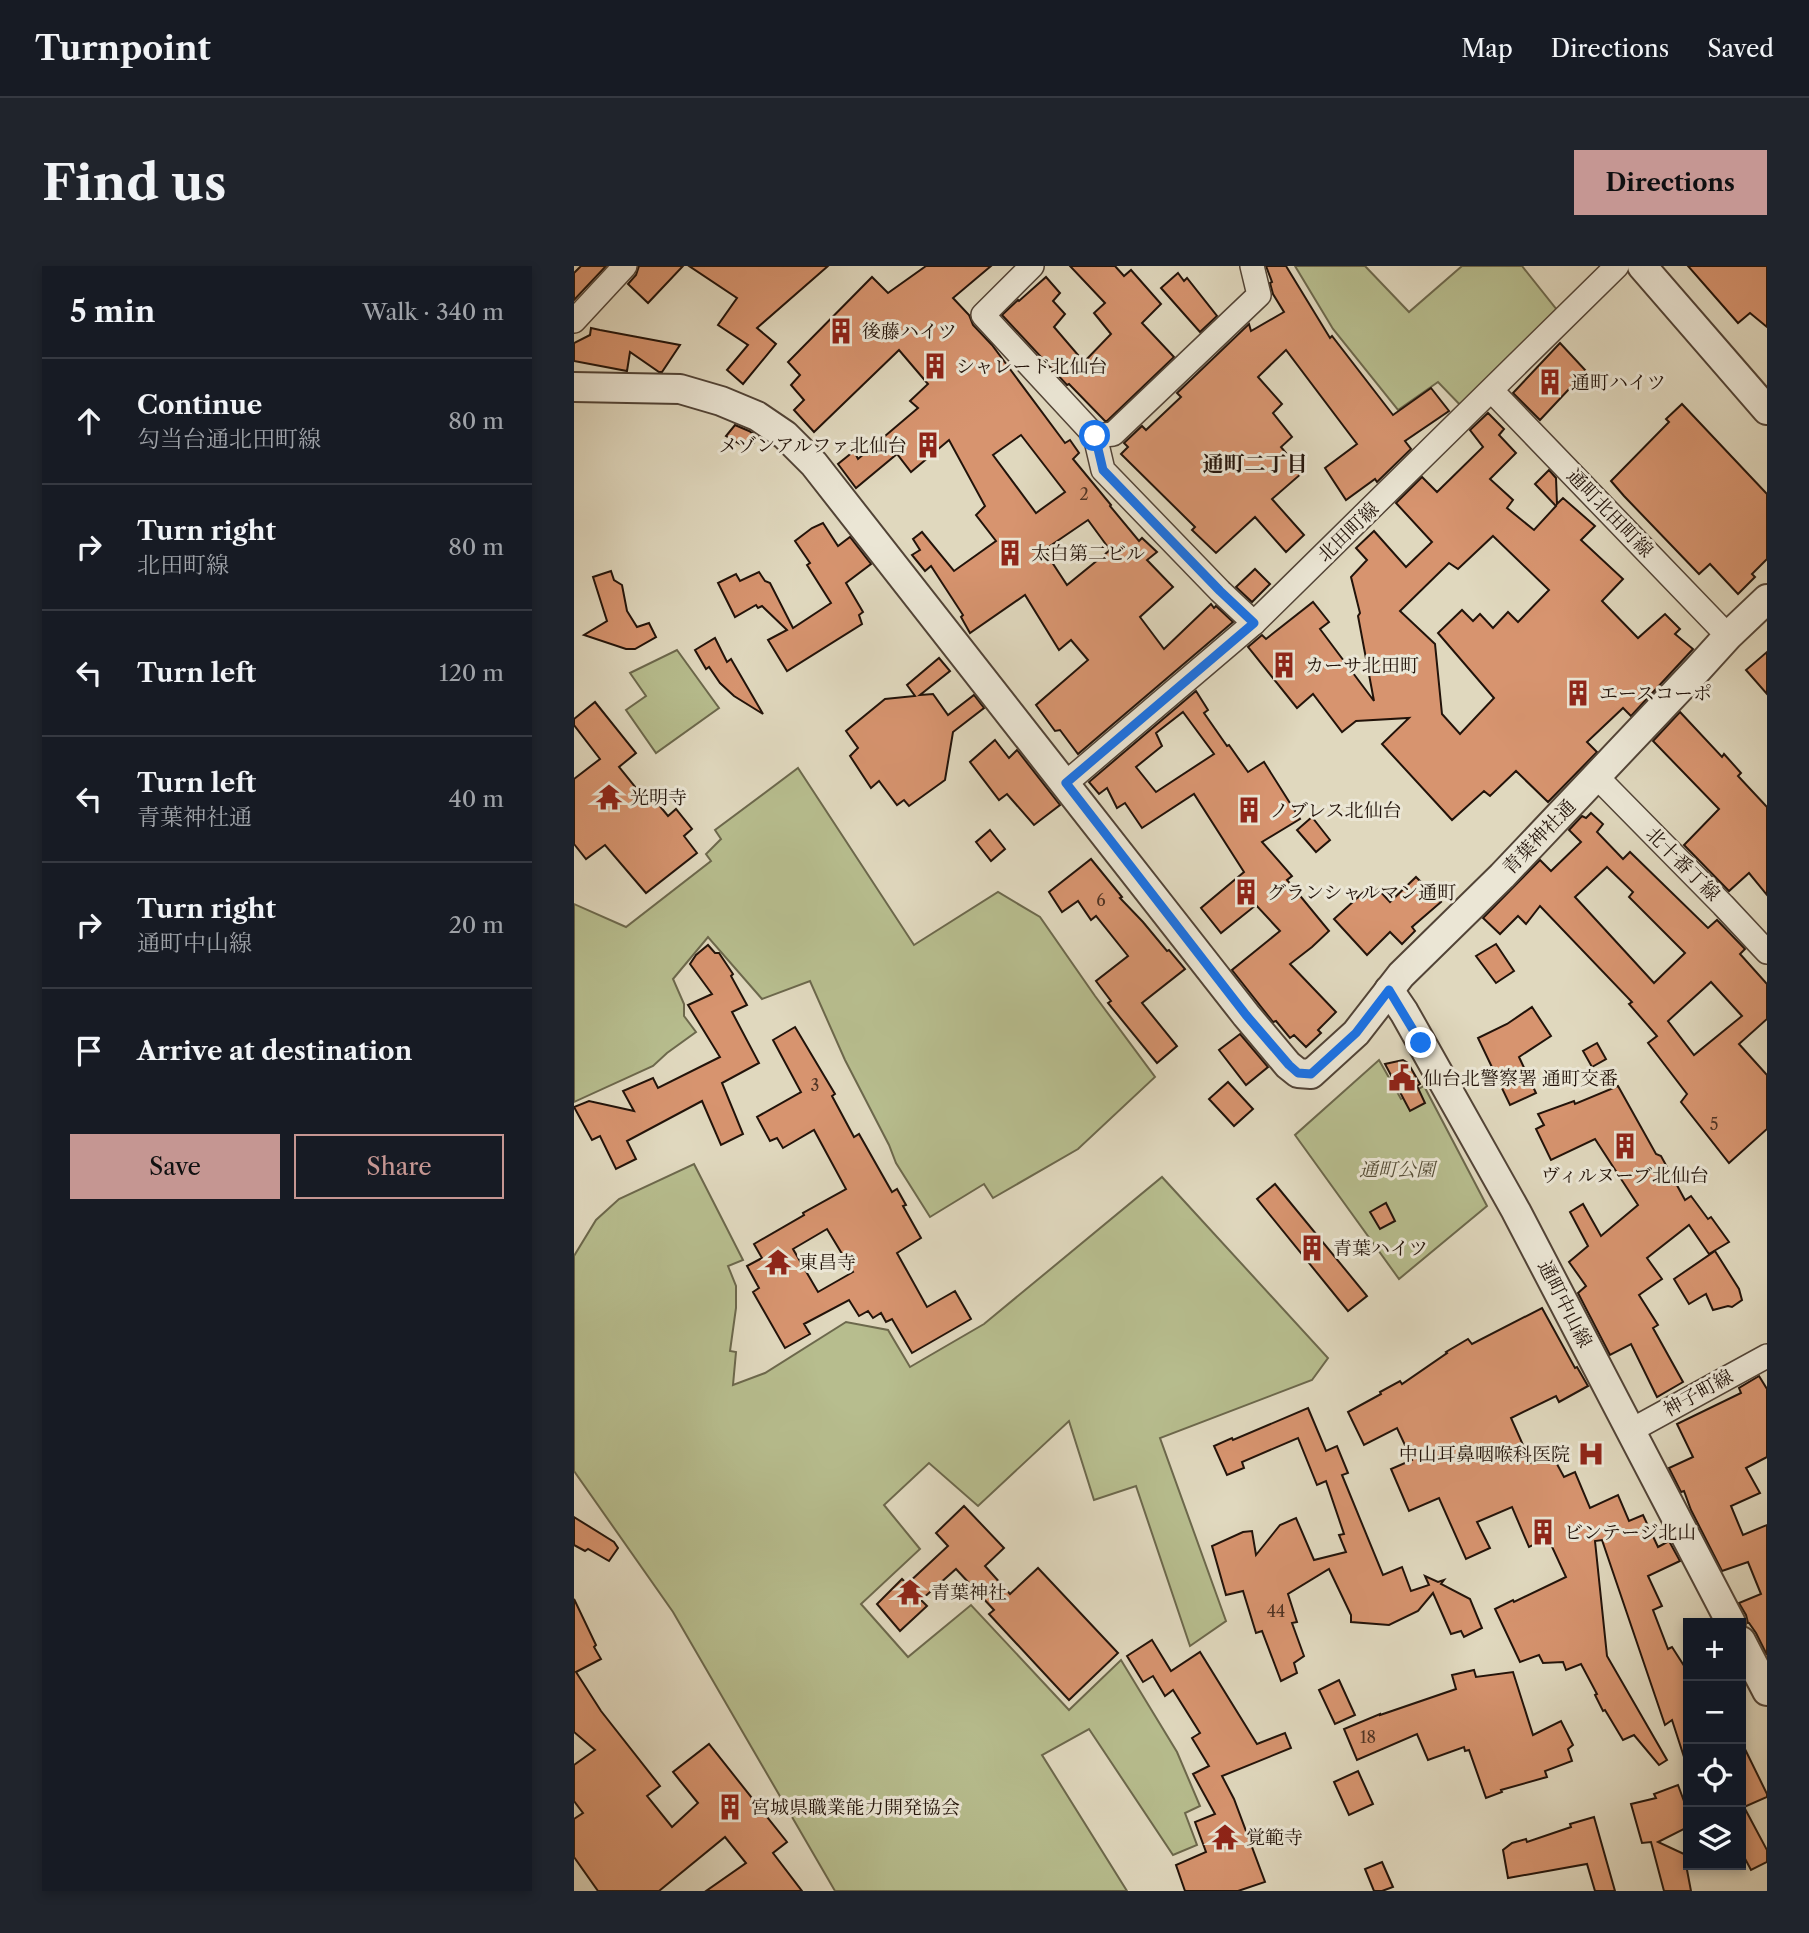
<!DOCTYPE html>
<meta charset="utf-8">
<style>
body{margin:0;font-family:"Libre Caslon Text","Noto Serif JP",serif;background:#20242c;color:#f1f3f6}
.controls{position:absolute;right:21px;bottom:21px;display:grid;overflow:hidden;border-radius:0px;box-shadow:0 4px 10px #0003}
.controls button{width:63px;height:63px;display:grid;place-items:center;padding:0;border:0;border-bottom:2px solid #363941;background:#171b24;color:#f1f3f6;font:35px sans-serif}
.stop{position:absolute;width:21px;height:21px;margin:-16px;border:5px solid #1a73e8;border-radius:50%;background:#fff}
.stop.end{background:#1a73e8;border-color:#fff;box-shadow:0 2px 7px #0008}
.list{margin:0;padding:0;list-style:none}
h2{display:flex;justify-content:space-between;align-items:center;height:91px;margin:0;padding:0 28px;font-size:30px}
h2 small{font-size:23px;font-weight:400;color:#9ea1a6}
.list li{display:grid;grid-template-columns:46px 1fr auto;gap:21px;align-items:center;box-sizing:border-box;height:126px;padding:0 28px;border-top:2px solid #363941}
.list b{display:block;font-size:26px;white-space:nowrap}
.list p{margin:0;font-size:23px;white-space:nowrap;color:#9ea1a6}
.list em{font-size:23px;font-style:normal;color:#9ea1a6}
.actions{display:flex;gap:14px;padding:21px 28px}
.actions a{flex:1;padding:16px 0;border:2px solid #c59692;border-radius:0px;text-align:center;font-size:24px;color:#c59692}
.actions .main{background:#c59692;color:#111}
.icon{flex:none;width:38px;height:38px;fill:none;stroke:currentColor;stroke-width:2;stroke-linecap:round;stroke-linejoin:round}
.map{position:relative;flex:none;width:1193px;height:1625px;overflow:hidden;border-radius:0px}
header{display:flex;align-items:center;gap:42px;box-sizing:border-box;height:98px;padding:0 35px;background:#171b24;border-bottom:2px solid #363941}
header strong{font-size:33px}
nav{display:flex;gap:38px;margin-inline-start:auto;font-size:24px}
.intro{display:flex;align-items:center;justify-content:space-between;box-sizing:border-box;height:168px;padding:0 42px}
h1{margin:0;font-size:49px}
.button{padding:18px 32px;border-radius:0px;background:#c59692;color:#111;font-size:24px;font-weight:700}
main{display:flex;gap:42px;padding:0 42px}
aside{flex:1;background:#171b24;border-radius:0px;box-shadow:0 4px 10px #0003}
.map>svg:first-child{display:block}
.green{fill:#b7bd8e;stroke:#6c684c;stroke-width:2}
.building{fill:#d7946f;stroke:#22130a;stroke-width:2;fill-rule:evenodd}
.lines{fill:none;stroke-linecap:round;stroke-linejoin:round}
.minor-casing{stroke:#524437;stroke-width:26}
.tertiary-casing{stroke:#524437;stroke-width:32}
.minor{stroke:#ebe6d5;stroke-width:23}
.tertiary{stroke:#ebe6d5;stroke-width:28}
.route{stroke:#1a73e8;stroke-width:9}
.labels{text-anchor:middle;dominant-baseline:central;stroke-width:6;stroke-linejoin:round;paint-order:stroke}
.number-label{font-size:16px;fill:#4f3323}
.poi-label{font-size:19px;fill:#22130a;stroke:#ebe6d5;text-anchor:start}
.street-label{font-size:19px;fill:#22130a;stroke:#ebe6d5}
.park-label{font-size:19px;font-style:italic;fill:#564e38;stroke:#ebe6d5}
.neighbourhood-label{font-size:21px;font-weight:bold;fill:#22130a;stroke:#ebe6d5}
</style>
<header>
<strong>Turnpoint</strong>
<nav><a>Map</a><a>Directions</a><a>Saved</a></nav>
</header>
<div class="intro"><h1>Find us</h1><a class="button">Directions</a></div>
<main>
<aside>
<h2>5 min<small>Walk · 340 m</small></h2>
<ul class="list">
<li><svg class="icon" aria-label="ahead" viewBox="0 0 24 24"><path d="M12 20V5M6 11l6-6 6 6"/></svg><div><b>Continue</b><p>勾当台通北田町線</p></div><em>80 m</em></li>
<li><svg class="icon" aria-label="right" viewBox="0 0 24 24"><path d="M7 20v-9h11M14 6l5 5-5 5"/></svg><div><b>Turn right</b><p>北田町線</p></div><em>80 m</em></li>
<li><svg class="icon" aria-label="left" viewBox="0 0 24 24"><path d="M17 20v-9H6M10 6l-5 5 5 5"/></svg><div><b>Turn left</b></div><em>120 m</em></li>
<li><svg class="icon" aria-label="left" viewBox="0 0 24 24"><path d="M17 20v-9H6M10 6l-5 5 5 5"/></svg><div><b>Turn left</b><p>青葉神社通</p></div><em>40 m</em></li>
<li><svg class="icon" aria-label="right" viewBox="0 0 24 24"><path d="M7 20v-9h11M14 6l5 5-5 5"/></svg><div><b>Turn right</b><p>通町中山線</p></div><em>20 m</em></li>
<li><svg class="icon" aria-label="arrive" viewBox="0 0 24 24"><path d="M6 21V4h12l-3 4 3 4H6"/></svg><div><b>Arrive at destination</b></div></li>
</ul>
<div class="actions"><a class="main">Save</a><a>Share</a></div>
</aside>
<div class="map">
<svg width="1193" height="1625" viewBox="0 0 1193 1625">
<rect width="100%" height="100%" fill="#e0d8be"/>
<filter id="stains"><feTurbulence type="fractalNoise" baseFrequency=".00286" numOctaves="4"/><feColorMatrix values="0 0 0 0 .2 0 0 0 0 .09 0 0 0 0 .02 0 0 0 .5 -.17"/></filter>
<radialGradient id="worn" r=".72"><stop offset=".6" stop-color="#630" stop-opacity="0"/><stop offset="1" stop-color="#630" stop-opacity=".3"/></radialGradient>
<g class="green">
<path d="M721,0H791L835,46L888,0H948L983,44L892,145L864,116L824,144L759,63Z"/>
<path d="M103,384L145,442L82,487L52,444L72,430L56,407Z"/>
<path d="M224,502L340,679L424,626L466,651L521,730L581,811L504,883L419,932L410,918L356,951L322,897L315,879L271,794L236,715L188,733L134,671L99,713L110,738V750L122,766L93,787L79,800L0,836V638L52,661L137,595L132,588L147,573L141,564Z"/>
<path d="M805,794L827,833L850,820L913,940L825,1013L721,869Z"/>
<path d="M120,898L169,994L154,1000L162,1020V1042L156,1085L162,1086L159,1119L191,1107L272,1056L314,1064L336,1101L410,1058L588,911L754,1092L738,1114L586,1172L652,1355L616,1380L562,1220L520,1234L495,1155L404,1240L355,1197L310,1239L346,1283L287,1338L334,1391L397,1339L495,1444L547,1394L603,1486L626,1540L611,1547L623,1579L599,1589L515,1463L468,1489L553,1625H261L99,1346L0,1205V990L22,954L45,933Z"/>
</g>
<g class="building">
<path d="M7,0H32L0,34V7Z"/>
<path d="M65,0H109L74,37L54,18L62,9Z"/>
<path d="M115,0H254L183,62L202,78L169,118L153,104L174,79L144,59L163,32Z"/>
<path d="M352,0H417L379,32L395,49L399,59L418,79L491,177L496,174L505,187L499,193L537,239L536,240L565,275L568,272L583,286L573,294L599,321L566,351L590,383L637,338L640,342L642,340L659,356L504,488L486,464L481,465L462,439L514,394L497,374L485,384L451,329L396,367L387,351L389,349L357,300L351,305L338,289L346,284L339,273L348,266L380,305L422,275L402,249L411,240L375,174L337,206L323,188L282,222L264,198L280,185L284,193L344,142L336,135L354,118L325,84L240,166L220,144L230,134L217,119L226,109L214,96L298,11L314,27ZM447,169L491,226L462,247L419,189ZM514,254L536,284L493,319L470,284Z"/>
<path d="M496,0H541L550,10L557,4L587,38L568,57L600,91L533,155H531L495,118L493,119L428,49L444,34L445,35L472,11L486,27L479,35L491,48L480,61L510,96L537,68L520,47L531,37Z"/>
<path d="M692,0H712L756,72L758,70L819,149L857,122L875,145L831,175L837,183L803,216L801,213L772,234L751,202L783,178L712,84L684,111L708,138L699,147L718,171L707,181L728,207L698,233L730,269L712,286L681,251L642,287L618,264L621,261L547,188L554,181L550,177L568,160L572,164L607,131L603,127L675,58L677,65L710,46L699,28L696,17L698,16Z"/>
<path d="M1114,0H1193V61L1176,47L1164,57Z"/>
<path d="M604,7L610,15L613,12L643,50L626,66L587,22Z"/>
<path d="M17,62L26,64L106,79L88,106H85L56,86L53,105L0,95V77L16,69Z"/>
<path d="M986,77L1012,105L966,154L939,127Z"/>
<path d="M1108,138L1193,228V293L1178,308L1181,311L1164,328L1136,298L1125,308L1050,230L1037,215L1095,156L1092,153Z"/>
<path d="M914,147L930,163L925,169L942,187L916,213L939,234L933,242L960,264L982,240L961,218L975,204L982,212L983,238L989,232L1021,260L1007,274L1049,313L1028,335L1064,372L1091,348L1106,363L1101,368L1119,383L1057,450L1049,442L1013,476L1023,486L974,536L942,505L916,530L910,525L878,554L808,478L835,452L782,455L768,466L739,428L723,442L674,381L688,369L692,373L739,336L755,356L746,363L800,435L784,350L786,347L777,311L793,294L782,282L800,265L832,301L858,276L822,237L848,211L863,226L909,181L896,164ZM919,270L975,324L944,356L934,346L919,362L906,348L899,355L888,344L864,367L920,432L886,468L868,448L861,378L826,345L875,297L884,303Z"/>
<path d="M161,159L175,165L184,171L179,178L171,181L152,170Z"/>
<path d="M249,257L264,280L276,271L297,298L272,317L289,346L285,349L288,358L213,405L194,374L213,364L188,340L184,342L182,339L161,351L144,317L162,308L166,315L185,306L191,315L196,317L219,362L257,337L233,299L236,297L221,275L238,262Z"/>
<path d="M681,303L696,318L678,336L662,321Z"/>
<path d="M37,305L40,314L48,319L53,345L63,361L75,357L82,371L61,383H52L10,369L33,355L19,311Z"/>
<path d="M141,372L153,396L157,393L189,448L160,430L146,417L135,401L132,403L121,384Z"/>
<path d="M1193,386V428L1172,404Z"/>
<path d="M365,392L376,405L346,429L359,428L374,449L400,429L410,442L379,466L371,514L335,540L330,534L323,539L305,515L297,522L276,490L284,482L272,465L311,433L341,430L333,419Z"/>
<path d="M622,425L634,444L630,447L653,480L655,479L674,506L690,496L726,553L688,576L718,610L713,614L755,665L738,681L716,698L762,746L744,764L747,767L732,781L720,769L716,772L702,755L699,756L658,704L706,665L682,639L647,667L627,642L670,606L620,528L568,562L551,537L543,542L533,522L525,528L515,516ZM609,446L640,488L582,526L562,501L588,480L582,467Z"/>
<path d="M21,436L62,487L45,501L74,537L80,533L94,550L102,543L118,563L110,570L123,587L72,627L31,579L12,593L0,578V513L26,493L0,459V453Z"/>
<path d="M1106,446L1148,491L1150,488L1167,507L1164,510L1193,541V629L1175,607L1155,625L1110,579L1145,543L1079,475Z"/>
<path d="M421,474L435,492L443,484L486,539L460,559L433,528L425,534L396,496Z"/>
<path d="M1017,547L1029,558L1023,566L1049,593L1056,586L1134,662L1143,654L1171,683L1166,688L1193,718V753L1165,778L1193,809V863L1155,897L1107,836L1113,828L1074,777L1083,770L1055,738L1058,736L966,640L952,658L944,650L926,668L909,652L966,594L977,605L1007,576L995,564L1008,550L1012,552ZM1033,601L1059,626L1055,631L1111,687L1080,717L1001,631ZM1137,716L1168,750L1120,789L1094,755Z"/>
<path d="M738,551L756,574L742,586L723,564Z"/>
<path d="M416,564L431,583L417,595L402,576Z"/>
<path d="M517,593L548,631L546,632L569,656L593,685L595,684L611,703L568,737L603,780L583,797L534,737L537,735L522,715L554,690L522,650L517,654L504,635L488,646L475,626Z"/>
<path d="M842,611L867,636L838,661L841,665L828,678L816,666L793,689L760,653L791,625L795,630L804,623L816,636Z"/>
<path d="M922,678L940,705L922,717L902,690Z"/>
<path d="M134,679L141,687H145L159,708L157,710L173,739L158,746L185,797L148,817L169,868L147,879L128,835L53,875L62,893L42,903L26,870L18,874L0,841L15,835L60,845L49,825L79,812L84,822L146,791L114,739L138,728L116,698L122,689Z"/>
<path d="M958,741L977,770L945,791L962,827L936,839L904,772L933,758Z"/>
<path d="M221,761L261,828L258,830L280,871L285,868L318,926L323,923L332,939L329,940L347,972L323,987L353,1041L381,1025L397,1053L338,1087L318,1053L312,1056L307,1047L299,1052L294,1045L285,1050L275,1034L230,1058L236,1068L211,1082L179,1026L185,1022L173,1000L188,992L180,978L230,949L229,947L272,923L240,864L209,882L203,872L196,875L183,851L227,826L199,774ZM253,963L279,1006L244,1026L219,983Z"/>
<path d="M666,768L694,801L672,819L645,784Z"/>
<path d="M1023,777L1032,793L1018,801L1009,785Z"/>
<path d="M829,794L834,797L846,818L843,820L851,837L836,845L811,798Z"/>
<path d="M654,816L679,843L660,860L635,833Z"/>
<path d="M1044,820L1082,888L1087,890L1111,934L1117,930L1134,953L1137,951L1155,976L1135,988L1115,959L1073,992L1088,1013L1065,1029L1084,1059L1079,1062L1109,1116L1083,1131L1057,1078L1036,1089L1004,1027L1012,1020L995,996L1014,980L996,946L1009,938L1027,970L1064,939L1021,873L977,894L962,863L970,859L964,848L1000,835L1001,838Z"/>
<path d="M701,918L793,1030L774,1045L683,933Z"/>
<path d="M812,937L821,955L806,963L796,946Z"/>
<path d="M1141,985L1165,1023L1168,1034L1158,1041L1154,1040L1139,1044L1132,1028L1115,1038L1100,1013Z"/>
<path d="M968,1042L1001,1102L1003,1101L1014,1120L985,1136L982,1130L937,1152L957,1197L977,1187L990,1211L1001,1206L1016,1242L1044,1229L1055,1255L1069,1249L1084,1281L1095,1275L1106,1295L1074,1310L1088,1340L1079,1344L1094,1383L1098,1381L1114,1406V1494H1111L1098,1454L1091,1459L1028,1274L1021,1275L1033,1390L1093,1494L1085,1499L1060,1469L1049,1474L1031,1444L1029,1445L1021,1429L1023,1428L1007,1398L992,1404L989,1396L969,1397L965,1389L946,1396L921,1343L939,1334L940,1336L992,1311L974,1272L955,1281L938,1241L903,1256L916,1282L892,1293L865,1232L835,1245L817,1203L838,1194L823,1162L790,1179L774,1146L807,1128L806,1126L826,1115L828,1118L873,1087L872,1086L894,1073L898,1078Z"/>
<path d="M1185,1110L1193,1123V1191L1172,1202L1186,1227L1157,1240L1169,1269L1193,1259V1389L1182,1367L1175,1357H1174L1172,1349L1165,1337L1187,1328L1174,1296L1148,1305L1117,1244L1110,1225L1107,1226L1095,1202L1119,1191L1103,1158L1167,1127L1165,1122Z"/>
<path d="M734,1142L752,1185L763,1180L774,1207L768,1209L809,1309L828,1301L837,1325L855,1319L851,1310L864,1316L870,1314L867,1318L896,1333L908,1362L890,1371L887,1365L877,1368L859,1327L844,1345L815,1359L777,1356V1349L755,1303L714,1328L723,1356L718,1357L730,1390L720,1397L723,1407L707,1415L688,1365L682,1367L669,1325L652,1329L638,1280L669,1266L678,1265L682,1289L706,1259L722,1252L740,1294L772,1286L765,1269L770,1268L752,1215L743,1219L724,1172L668,1196L670,1202L653,1209L640,1180L658,1172L659,1174Z"/>
<path d="M390,1240L430,1282L411,1300L436,1328L464,1302L544,1387L495,1434L415,1348L420,1344L382,1303L347,1334L353,1340L326,1365L303,1338L328,1313L333,1318L374,1280L362,1267Z"/>
<path d="M0,1251L40,1276L44,1282L35,1295L14,1283L11,1285L0,1279Z"/>
<path d="M0,1333L22,1379L20,1381L27,1393L2,1406L27,1445L86,1520L73,1530L98,1561L124,1537L99,1506L135,1478L213,1576L199,1587L228,1625H132L172,1597L151,1571L85,1625H24L0,1591V1553L9,1547L0,1535V1499L21,1484L0,1466Z"/>
<path d="M578,1374L597,1405L626,1386L683,1478L711,1467L717,1482L648,1510L660,1533L691,1616L664,1625H611L602,1599L632,1586L621,1556L641,1548L619,1508L635,1500L618,1472L626,1467L599,1424L591,1430L579,1410L569,1416L553,1390Z"/>
<path d="M900,1404L902,1411L939,1406L959,1469L987,1455L999,1479L994,1483L998,1495L971,1505L973,1511L927,1524L928,1526L912,1532L895,1484L891,1485L890,1481L854,1494L843,1468L783,1494L770,1463L806,1448V1449L882,1423L878,1409Z"/>
<path d="M765,1414L781,1449L761,1458L745,1424Z"/>
<path d="M1167,1475L1193,1528V1531L1170,1541L1193,1584V1596L1177,1604L1167,1585Z"/>
<path d="M784,1505L799,1538L775,1549L760,1516Z"/>
<path d="M1104,1519L1114,1546V1561L1084,1576L1110,1588L1117,1625H1090L1077,1576L1068,1577L1057,1538L1082,1532L1080,1528Z"/>
<path d="M1020,1551L1041,1625H1021L1013,1598L934,1612L929,1584L938,1577L952,1573L953,1576L997,1561L996,1558Z"/>
<path d="M808,1596L819,1621L808,1625H800L791,1603Z"/>
</g>
<g class="lines">
<g class="minor-casing">
<g id="minor">
<path d="M458,0L409,49L521,170L529,204L646,325L680,357"/>
<path d="M0,55L51,0"/>
<path d="M918,125L1154,370"/>
<path d="M521,170L539,168L685,29L678,0"/>
<path d="M1023,511L1149,639L1193,686"/>
<path d="M492,517L680,357L1043,0"/>
<path d="M1056,1165L1193,1090"/>
</g>
</g>
<g class="tertiary-casing">
<g id="tertiary">
<path d="M1068,0L1193,144"/>
<path d="M0,121L106,123L147,135L183,150L211,169L240,198L672,749L714,799L724,807L737,808L782,767L827,709L928,610L1124,403L1154,370L1193,333"/>
<path d="M815,724L830,746L942,945L1157,1357"/>
<path d="M1167,1375L1193,1425"/>
</g>
</g>
<use href="#minor" class="minor"/>
<use href="#tertiary" class="tertiary"/>
</g>
<g class="lines">
<path class="route" d="M521,170L529,204L646,325L680,357L492,517L672,749L715,799L724,807L737,808L782,767L815,724L847,777"/>
</g>
<defs>
<g id="building-bare" transform="scale(2.1)"><path d="M-4-6H4V6H1V3H-1V6H-4ZM-2.5-4.3h1.7v1.8h-1.7ZM.8-4.3h1.7v1.8H.8ZM-2.5-1h1.7V.8h-1.7ZM.8-1h1.7V.8H.8Z" fill="#8f2418" stroke="#ebe6d5" stroke-width="2.5" paint-order="stroke"/></g>
<g id="temple-bare" transform="scale(2.1)"><path d="M0-6L5-2H3V0L6.5 2.5H4V6H1.5V3h-3V6H-4V2.5H-6.5L-3 0V-2H-5Z" fill="#8f2418" stroke="#ebe6d5" stroke-width="2.5" paint-order="stroke"/></g>
<g id="civic-bare" transform="scale(2.1)"><path d="M-.6-6.5H3V-4.5H.6V-3L4-1V1h2V6H-6V1h2V-1L-.6-3ZM-1.2 2.5V6h2.4V2.5Z" fill="#8f2418" stroke="#ebe6d5" stroke-width="2.5" paint-order="stroke"/></g>
<g id="hospital-bare" transform="scale(2.1)"><path d="M-5-5h3v3.5h4V-5h3V5h-3V1.5h-4V5h-3Z" fill="#8f2418" stroke="#ebe6d5" stroke-width="2.5" paint-order="stroke"/></g>
</defs>
<g fill-rule="evenodd">
<use href="#building-bare" x="267" y="65"/>
<use href="#building-bare" x="361" y="100"/>
<use href="#building-bare" x="976" y="116"/>
<use href="#building-bare" x="354" y="179"/>
<use href="#building-bare" x="436" y="287"/>
<use href="#building-bare" x="710" y="399"/>
<use href="#building-bare" x="1004" y="427"/>
<use href="#temple-bare" x="35" y="531"/>
<use href="#building-bare" x="675" y="544"/>
<use href="#building-bare" x="672" y="626"/>
<use href="#civic-bare" x="828" y="812"/>
<use href="#building-bare" x="1051" y="880"/>
<use href="#building-bare" x="738" y="982"/>
<use href="#temple-bare" x="204" y="996"/>
<use href="#hospital-bare" x="1017" y="1188"/>
<use href="#building-bare" x="969" y="1266"/>
<use href="#temple-bare" x="336" y="1326"/>
<use href="#building-bare" x="156" y="1541"/>
<use href="#temple-bare" x="651" y="1571"/>
</g>
<g class="labels">
<g class="number-label">
<text x="510" y="228">2</text>
<text x="527" y="634">6</text>
<text x="241" y="819">3</text>
<text x="1140" y="858">5</text>
<text x="702" y="1345">44</text>
<text x="794" y="1471">18</text>
</g>
<g class="poi-label">
<text x="288" y="65">後藤ハイツ</text>
<text x="382" y="100">シャレード北仙台</text>
<text x="997" y="116">通町ハイツ</text>
<text x="333" y="179" text-anchor="end">メゾンアルファ北仙台</text>
<text x="457" y="287">太白第二ビル</text>
<text x="731" y="399">カーサ北田町</text>
<text x="1025" y="427">エースコーポ</text>
<text x="56" y="531">光明寺</text>
<text x="696" y="544">ノブレス北仙台</text>
<text x="693" y="626">グランシャルマン通町</text>
<text x="849" y="812">仙台北警察署 通町交番</text>
<text x="1051" y="909" text-anchor="middle">ヴィルヌーブ北仙台</text>
<text x="759" y="982">青葉ハイツ</text>
<text x="225" y="996">東昌寺</text>
<text x="996" y="1188" text-anchor="end">中山耳鼻咽喉科医院</text>
<text x="990" y="1266">ビンテージ北山</text>
<text x="357" y="1326">青葉神社</text>
<text x="177" y="1541">宮城県職業能力開発協会</text>
<text x="672" y="1571">覚範寺</text>
</g>
<g class="street-label">
<text transform="translate(1036 247) rotate(46)">通町北田町線</text>
<text transform="translate(774 266) rotate(-44)">北田町線</text>
<text transform="translate(965 571) rotate(-46)">青葉神社通</text>
<text transform="translate(1109 598) rotate(45)">北十番丁線</text>
<text transform="translate(991 1038) rotate(63)">通町中山線</text>
<text transform="translate(1124 1127) rotate(-29)">神子町線</text>
</g>
<g class="park-label">
<text x="823" y="903">通町公園</text>
</g>
<g class="neighbourhood-label">
<text x="681" y="197">通町二丁目</text>
</g>
</g>
<rect width="100%" height="100%" filter="url(#stains)"/>
<rect width="100%" height="100%" fill="url(#worn)"/>
</svg>
<div class="controls">
<button>+</button>
<button>−</button>
<button><svg class="icon" aria-label="locate" viewBox="0 0 24 24"><circle cx="12" cy="12" r="6"/><path d="M12 2v4M12 18v4M2 12h4M18 12h4"/></svg></button>
<button><svg class="icon" aria-label="layers" viewBox="0 0 24 24"><path d="M12 4l9 5-9 5-9-5zM3 14l9 5 9-5"/></svg></button>
</div>
<div class="stop" style="left:521px;top:170px"></div>
<div class="stop end" style="left:847px;top:777px"></div>
</div>
</main>
